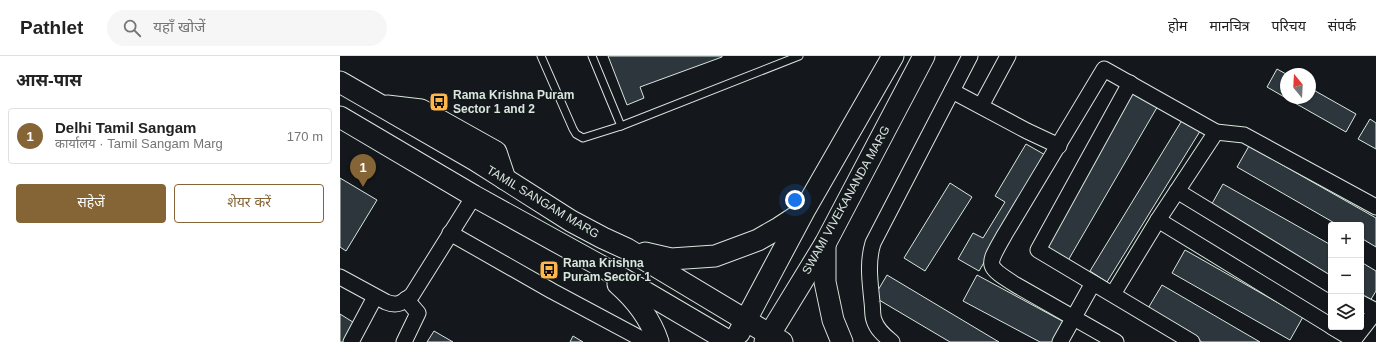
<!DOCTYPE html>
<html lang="hi">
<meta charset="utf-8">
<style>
body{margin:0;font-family:Arial,"Noto Sans Devanagari",sans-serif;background:#f6f6f6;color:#222}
.controls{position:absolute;right:12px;bottom:12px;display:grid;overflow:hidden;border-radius:4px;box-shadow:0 1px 3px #0004}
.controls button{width:36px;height:36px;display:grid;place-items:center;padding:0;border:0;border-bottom:1px solid #e0e0e0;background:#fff;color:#222;font:20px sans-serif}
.compass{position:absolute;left:940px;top:12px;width:36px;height:36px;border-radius:50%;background:#fff;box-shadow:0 1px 3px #0004;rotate:342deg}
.you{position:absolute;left:455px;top:144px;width:14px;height:14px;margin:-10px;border:3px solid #fff;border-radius:50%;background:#1a73e8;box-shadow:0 0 0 6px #1a73e833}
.badge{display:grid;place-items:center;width:26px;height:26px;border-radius:50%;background:#856535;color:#fff;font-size:13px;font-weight:700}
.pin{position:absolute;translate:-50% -33px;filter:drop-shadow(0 1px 2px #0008)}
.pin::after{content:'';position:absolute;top:21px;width:14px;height:12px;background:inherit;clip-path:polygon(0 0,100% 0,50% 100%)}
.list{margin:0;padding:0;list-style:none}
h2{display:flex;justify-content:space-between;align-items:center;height:52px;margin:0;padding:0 16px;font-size:17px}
h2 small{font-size:13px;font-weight:400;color:#767676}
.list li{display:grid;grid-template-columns:26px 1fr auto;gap:12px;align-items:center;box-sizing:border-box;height:56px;margin:0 8px 8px;padding:0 8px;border:1px solid #e0e0e0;border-radius:4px}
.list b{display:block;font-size:15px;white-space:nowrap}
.list p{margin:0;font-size:13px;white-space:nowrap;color:#767676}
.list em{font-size:13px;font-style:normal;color:#767676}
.actions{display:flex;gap:8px;padding:12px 16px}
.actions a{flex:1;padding:9px 0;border:1px solid #856535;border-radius:4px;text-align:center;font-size:14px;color:#856535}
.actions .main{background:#856535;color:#fff}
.icon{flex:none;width:22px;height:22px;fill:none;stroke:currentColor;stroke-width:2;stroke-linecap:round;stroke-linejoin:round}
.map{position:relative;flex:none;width:1036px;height:286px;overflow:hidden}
header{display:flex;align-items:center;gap:24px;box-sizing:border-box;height:56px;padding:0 20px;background:#fff;border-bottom:1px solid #e0e0e0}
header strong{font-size:19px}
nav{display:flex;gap:22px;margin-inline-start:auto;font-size:14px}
.search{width:280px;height:36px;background:#f6f6f6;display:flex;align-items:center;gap:10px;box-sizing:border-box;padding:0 14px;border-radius:22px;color:#767676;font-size:15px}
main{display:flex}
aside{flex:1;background:#fff}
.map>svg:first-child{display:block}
.building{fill:#2c363c;stroke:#d8e6dc}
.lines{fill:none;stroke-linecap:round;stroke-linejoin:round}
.lane-casing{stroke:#d8e6dc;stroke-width:9}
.street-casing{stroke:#d8e6dc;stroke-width:17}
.secondary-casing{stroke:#d8e6dc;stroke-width:23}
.lane{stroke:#14181c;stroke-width:7}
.street{stroke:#14181c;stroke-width:15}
.secondary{stroke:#14181c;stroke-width:21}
.labels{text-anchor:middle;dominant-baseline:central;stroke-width:3;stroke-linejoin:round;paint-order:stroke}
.poi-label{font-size:12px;font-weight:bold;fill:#d8e6dc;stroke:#14181c;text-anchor:start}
.street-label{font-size:12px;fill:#d8e6dc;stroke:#14181c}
</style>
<header>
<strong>Pathlet</strong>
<div class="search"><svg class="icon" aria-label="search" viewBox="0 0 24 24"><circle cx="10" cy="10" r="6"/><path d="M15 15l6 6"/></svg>यहाँ खोजें</div>
<nav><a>होम</a><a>मानचित्र</a><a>परिचय</a><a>संपर्क</a></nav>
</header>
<main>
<aside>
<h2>आस-पास<small></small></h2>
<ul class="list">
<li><span class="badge">1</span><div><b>Delhi Tamil Sangam</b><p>कार्यालय · Tamil Sangam Marg</p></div><em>170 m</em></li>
</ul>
<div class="actions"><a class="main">सहेजें</a><a>शेयर करें</a></div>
</aside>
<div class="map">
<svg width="1036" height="286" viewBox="0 0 1036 286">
<rect width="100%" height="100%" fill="#14181c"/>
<g class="building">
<path d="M268,0H382V1L300,31L304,42L287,49Z"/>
<path d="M937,13L946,18V42L927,31Z"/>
<path d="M970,32L1016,58L1006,76L946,42H970Z"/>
<path d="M794,34L819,48L726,208L701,193Z"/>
<path d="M844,61L862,72L767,226L750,215Z"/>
<path d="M1030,63L1036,67V93L1018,83Z"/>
<path d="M686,88L707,100L639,215L618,203L633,177L643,182L665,146L655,140Z"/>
<path d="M909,90L1036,162V191L1021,182V169H998L897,111Z"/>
<path d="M0,122L37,144L6,195L0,191Z"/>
<path d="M610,127L632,141L585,215L564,202Z"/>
<path d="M883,128L991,189V222L869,153Z"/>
<path d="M845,194L963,261L950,284L832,217Z"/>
<path d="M1021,206L1036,215V235L1030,245L1021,239Z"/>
<path d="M547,219L659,286H610L534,241Z"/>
<path d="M637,219L724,266L713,286H700L623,245Z"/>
<path d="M822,229L920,286H862L807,254Z"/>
<path d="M0,258L16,268L5,286H0Z"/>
<path d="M94,275L113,286H87Z"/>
<path d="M233,280L243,286H230Z"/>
</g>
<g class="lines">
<g class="lane-casing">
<g id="lane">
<path d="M201,0L233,73L236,78L243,82L281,70L459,0"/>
<path d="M252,0L281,70"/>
</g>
</g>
<g class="street-casing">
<g id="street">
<path d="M790,27L698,194L852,286"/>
<path d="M612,35L687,75L719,90"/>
<path d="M641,50L668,0"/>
<path d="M837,135L991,229"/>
<path d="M818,164L991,270"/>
<path d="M110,177L212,235L298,281L302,286"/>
<path d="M0,221L46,246C58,251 63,246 72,239L134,140"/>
<path d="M773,238L818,164L876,76"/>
<path d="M1021,247L1036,255"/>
<path d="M992,271L1014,284"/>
<path d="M11,286L35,241"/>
<path d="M64,286L78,257L66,243"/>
<path d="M552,286C545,280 537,274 534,264C532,259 533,252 532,246C530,225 527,207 533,187L630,0"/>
<path d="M720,286L753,227"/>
<path d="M776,286L676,229C644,209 647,210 665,178L764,13L876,76L904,79L1036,151"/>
<path d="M1012,286L1036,255"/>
</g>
</g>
<g class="secondary-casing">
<g id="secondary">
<path d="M0,26L135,104L231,165L263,182L287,193L442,286"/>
<path d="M47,50L81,54L156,96L165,123"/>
<path d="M0,61L134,140L259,209L390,286"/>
<path d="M485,188V226L493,264L502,286"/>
<path d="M305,197L331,203L375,200L418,184L439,172L462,157"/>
<path d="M278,228C295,243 311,264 318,286"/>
<path d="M399,277L464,155L553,0"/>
<path d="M425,286L485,188L584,0"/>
</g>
</g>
<use href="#lane" class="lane"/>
<use href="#street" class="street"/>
<use href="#secondary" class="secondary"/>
</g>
<defs>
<g id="bus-square" transform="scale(1)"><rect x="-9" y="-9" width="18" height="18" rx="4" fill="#ffb74d" stroke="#14181c"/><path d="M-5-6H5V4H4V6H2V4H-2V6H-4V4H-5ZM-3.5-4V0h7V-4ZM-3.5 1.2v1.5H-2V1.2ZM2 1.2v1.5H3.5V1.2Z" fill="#111"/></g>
</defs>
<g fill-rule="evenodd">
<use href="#bus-square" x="99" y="46"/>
<use href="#bus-square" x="209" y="214"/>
</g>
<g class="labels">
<g class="poi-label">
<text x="113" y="39">Rama Krishna Puram<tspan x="113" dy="14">Sector 1 and 2</tspan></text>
<text x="223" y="207">Rama Krishna<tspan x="223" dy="14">Puram Sector 1</tspan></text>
</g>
<g class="street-label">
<text transform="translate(506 144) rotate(-61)">SWAMI VIVEKANANDA MARG</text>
<text transform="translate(203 146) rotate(31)">TAMIL SANGAM MARG</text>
</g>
</g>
</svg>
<div class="controls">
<button>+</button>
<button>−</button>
<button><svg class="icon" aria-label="layers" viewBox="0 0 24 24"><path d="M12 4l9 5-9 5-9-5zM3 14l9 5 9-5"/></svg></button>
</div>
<svg class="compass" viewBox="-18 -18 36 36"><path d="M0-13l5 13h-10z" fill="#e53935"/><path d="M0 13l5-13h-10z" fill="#767676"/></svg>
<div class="you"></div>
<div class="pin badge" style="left:23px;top:131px">1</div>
</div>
</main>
